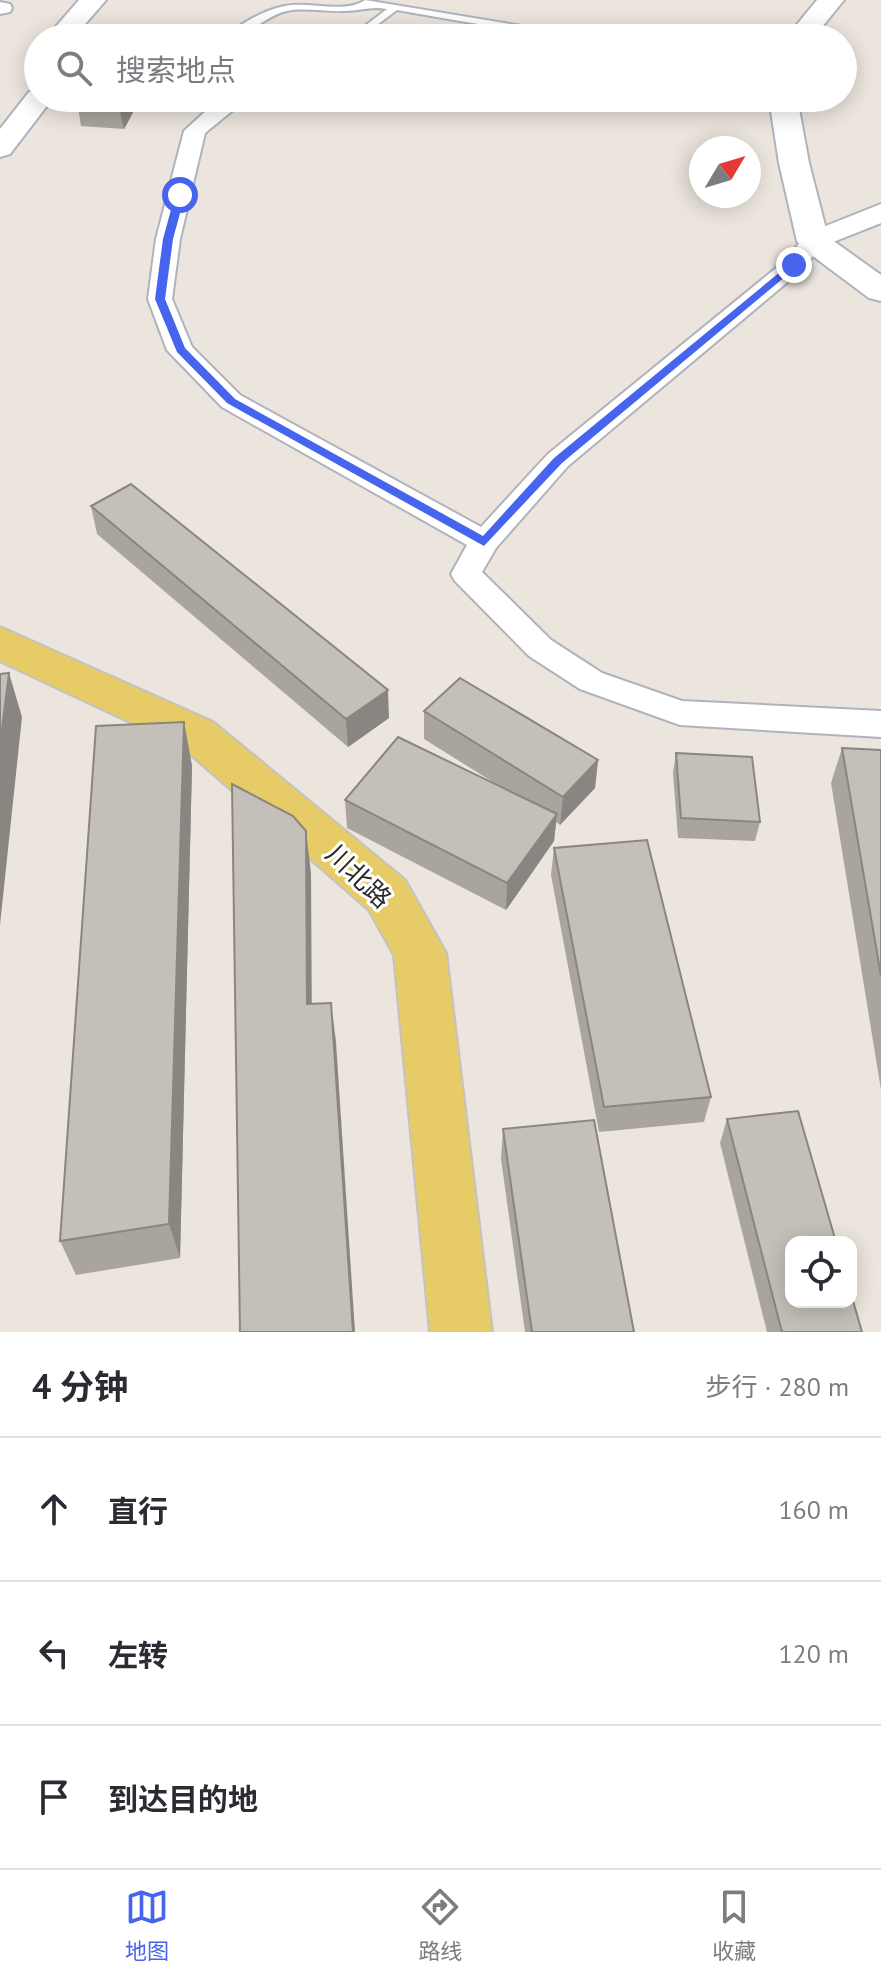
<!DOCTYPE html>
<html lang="zh">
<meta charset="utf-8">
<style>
body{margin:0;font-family:"PT Sans","Noto Sans SC",sans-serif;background:#f2f2f3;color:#2b2b33}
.controls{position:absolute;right:24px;bottom:24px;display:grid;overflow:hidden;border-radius:16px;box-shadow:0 4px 20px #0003}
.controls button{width:72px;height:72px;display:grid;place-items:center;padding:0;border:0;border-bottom:2px solid #e1e1e2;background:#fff;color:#2b2b33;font:40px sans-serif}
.compass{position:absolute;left:689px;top:136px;width:72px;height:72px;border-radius:50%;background:#fff;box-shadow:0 4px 20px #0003;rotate:52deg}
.stop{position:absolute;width:24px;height:24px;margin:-18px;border:6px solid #4764ee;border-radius:50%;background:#fff}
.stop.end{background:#4764ee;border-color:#fff;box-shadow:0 2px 8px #0008}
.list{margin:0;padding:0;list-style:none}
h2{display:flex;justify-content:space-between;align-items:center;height:104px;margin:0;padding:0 32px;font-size:34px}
h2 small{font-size:26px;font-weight:400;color:#7c7c81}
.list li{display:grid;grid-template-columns:52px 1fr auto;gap:24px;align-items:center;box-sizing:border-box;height:144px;padding:0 32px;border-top:2px solid #e1e1e2}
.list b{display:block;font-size:30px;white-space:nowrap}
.list em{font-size:26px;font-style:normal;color:#7c7c81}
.icon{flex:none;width:44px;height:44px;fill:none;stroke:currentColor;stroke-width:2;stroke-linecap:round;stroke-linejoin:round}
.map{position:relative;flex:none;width:881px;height:1332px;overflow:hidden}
.search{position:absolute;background:#fff;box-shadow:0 4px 20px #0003;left:24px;right:24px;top:24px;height:88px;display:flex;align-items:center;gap:20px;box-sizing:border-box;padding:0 28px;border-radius:44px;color:#7c7c81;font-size:30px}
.sheet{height:536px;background:#fff}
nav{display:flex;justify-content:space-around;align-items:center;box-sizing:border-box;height:112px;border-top:2px solid #e1e1e2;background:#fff;font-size:22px;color:#7c7c81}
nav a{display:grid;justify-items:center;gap:4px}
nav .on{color:#4764ee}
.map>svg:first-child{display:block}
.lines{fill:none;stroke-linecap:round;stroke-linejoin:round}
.service-casing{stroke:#b0b3bd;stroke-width:4}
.minor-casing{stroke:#b0b3bd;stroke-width:4}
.tertiary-casing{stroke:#b0b3bd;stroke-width:4}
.secondary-casing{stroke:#b0b3bd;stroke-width:4}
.primary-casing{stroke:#c3c3c3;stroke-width:4}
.service{fill:#fff;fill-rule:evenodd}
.minor{fill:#fff;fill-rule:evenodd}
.tertiary{fill:#fff;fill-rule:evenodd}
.secondary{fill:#fff;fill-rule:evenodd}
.primary{fill:#e7cb66;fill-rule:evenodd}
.wall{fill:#a9a49e}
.shaded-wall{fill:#898681}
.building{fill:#c4bfb8;stroke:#898681;stroke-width:2}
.route{fill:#4764ee}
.labels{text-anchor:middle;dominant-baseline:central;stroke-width:6;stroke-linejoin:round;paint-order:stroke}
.street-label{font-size:26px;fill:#2a2a2a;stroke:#fff}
</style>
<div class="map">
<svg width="881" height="1332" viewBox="0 0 881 1332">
<rect width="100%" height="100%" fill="#ebe5dd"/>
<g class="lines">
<g class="service-casing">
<path id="service" d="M365,0L528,27L627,35L632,38C552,38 475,24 397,10L360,38H349L387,9C371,6 360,11 344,11C325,12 305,7 287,11C265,15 245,41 224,37C242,23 268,7 292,5C314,3 347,13 365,0Z"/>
</g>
<g class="minor-casing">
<g id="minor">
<path d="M0,2L10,4L12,8L10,12L0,14Z"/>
<path d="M220,98H248L205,133L180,239L172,299L192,347L240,395L481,527L548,454L786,260L805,236H821L825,241L802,270L568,466L496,548L482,572L551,640L602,673L682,701L881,711V737L680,725L580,689L529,656L455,581L451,574L467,545L222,407L167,350L148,299L156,239L184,131Z"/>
<path d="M341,98H508L498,104C472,105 354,113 341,98Z"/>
</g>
</g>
<g class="tertiary-casing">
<path id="tertiary" d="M881,204V223L813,250L803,247L798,241L803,235Z"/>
</g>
<g class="secondary-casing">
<g id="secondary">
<path d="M79,0H106L73,38H46Z"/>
<path d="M817,0H844L813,38H786Z"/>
<path d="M38,90V98H53L10,154L0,157V129L29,92Z"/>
<path d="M769,98H797L809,163L828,237L881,275V301L869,298L802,248L797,241L779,163Z"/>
</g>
</g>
<g class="primary-casing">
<path id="primary" d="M0,627L213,722L405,880L446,953L492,1332H430L394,955L369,910L181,746L0,661Z"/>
</g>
<use href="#service" class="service"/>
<use href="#minor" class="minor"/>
<use href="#tertiary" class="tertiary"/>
<use href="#secondary" class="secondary"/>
<use href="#primary" class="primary"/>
</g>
<g class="wall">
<path d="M141,98L124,129L81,126L78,108Z"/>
<path d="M91,506L389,718L348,747L97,534Z"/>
<path d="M424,711L598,760L595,788L560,825L556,822L554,841L506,910L347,828L345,800L496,784L424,739Z"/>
<path d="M184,722L192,766L180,1258L76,1275L60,1241Z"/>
<path d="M842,748L881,750V1090L831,783Z"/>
<path d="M676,753L760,822L755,841L678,838L673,773Z"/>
<path d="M554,848L711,1097L704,1122L599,1132L551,875Z"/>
<path d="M727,1119L862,1332H767L720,1143Z"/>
<path d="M503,1129L634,1332H525L501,1159Z"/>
</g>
<g class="shaded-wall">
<path d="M128,98H141L124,129L120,111Z"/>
<path d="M9,673L22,717L0,925V745Z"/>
<path d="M388,690L389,718L348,747L346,719Z"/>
<path d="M184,722L192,766L180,1258L169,1224Z"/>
<path d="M598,760L595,788L560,825L563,797Z"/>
<path d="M557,814L554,841L506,910L507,883Z"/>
<path d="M306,831L311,873L312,1044L307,1004Z"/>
<path d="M331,1003L336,1042L355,1332H353Z"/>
</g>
<g class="building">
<path d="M84,98H128L120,111L78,108Z"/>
<path d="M131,484L388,690L346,719L91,506Z"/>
<path d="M9,673L0,745V674Z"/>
<path d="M460,678L598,760L563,797L424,711Z"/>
<path d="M184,722L169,1224L60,1241L96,726Z"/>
<path d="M398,737L557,814L507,883L345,800Z"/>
<path d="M842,748L881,750V976Z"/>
<path d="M676,753L752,757L760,822L681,818Z"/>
<path d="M232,784L293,816L306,831L307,1004L331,1003L353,1332H240Z"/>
<path d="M647,840L711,1097L604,1107L554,848Z"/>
<path d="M798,1111L836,1242H791V1302H851V1294L862,1332H782L727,1119Z"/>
<path d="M594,1120L634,1332H532L503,1129Z"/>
</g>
<path class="route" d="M180,192L185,195L173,239L165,299L185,348L235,399L483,536L554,458L791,263L799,265L562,463L484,546L227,403L177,352L155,299L163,239L175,195Z"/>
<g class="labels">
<g class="street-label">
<text transform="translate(359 876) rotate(44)">川北路</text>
</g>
</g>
</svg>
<div class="controls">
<button><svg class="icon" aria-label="locate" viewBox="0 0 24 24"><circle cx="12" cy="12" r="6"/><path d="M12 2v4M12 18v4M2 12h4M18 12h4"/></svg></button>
</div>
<svg class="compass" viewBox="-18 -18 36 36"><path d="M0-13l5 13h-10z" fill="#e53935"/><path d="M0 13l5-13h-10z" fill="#7c7c81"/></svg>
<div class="stop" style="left:180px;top:195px"></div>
<div class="stop end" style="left:794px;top:265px"></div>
<div class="search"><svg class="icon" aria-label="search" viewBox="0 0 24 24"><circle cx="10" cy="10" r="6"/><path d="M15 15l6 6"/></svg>搜索地点</div>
</div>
<section class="sheet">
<h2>4 分钟<small>步行 · 280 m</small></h2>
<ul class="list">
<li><svg class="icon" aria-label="ahead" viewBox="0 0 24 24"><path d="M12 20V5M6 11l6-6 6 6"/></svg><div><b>直行</b></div><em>160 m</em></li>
<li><svg class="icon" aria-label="left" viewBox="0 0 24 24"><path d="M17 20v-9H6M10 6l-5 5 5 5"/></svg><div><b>左转</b></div><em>120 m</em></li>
<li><svg class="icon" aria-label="arrive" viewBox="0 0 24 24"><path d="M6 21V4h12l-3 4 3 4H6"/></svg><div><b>到达目的地</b></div></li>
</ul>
</section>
<nav>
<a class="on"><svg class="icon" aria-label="map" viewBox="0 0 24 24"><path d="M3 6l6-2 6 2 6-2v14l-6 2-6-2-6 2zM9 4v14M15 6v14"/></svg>地图</a>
<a><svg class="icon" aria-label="directions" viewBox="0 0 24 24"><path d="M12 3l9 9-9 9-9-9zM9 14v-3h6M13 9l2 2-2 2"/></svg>路线</a>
<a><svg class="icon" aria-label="saved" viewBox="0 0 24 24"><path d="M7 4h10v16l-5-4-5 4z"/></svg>收藏</a>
</nav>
